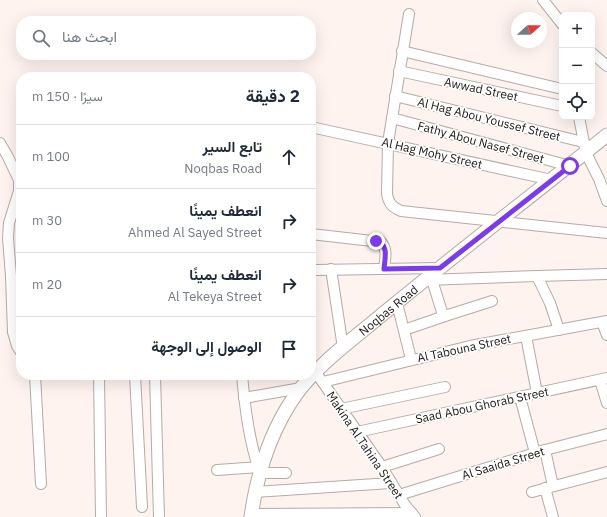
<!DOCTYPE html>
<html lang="ar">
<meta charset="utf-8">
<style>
body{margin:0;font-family:"IBM Plex Sans",Vazirmatn,sans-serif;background:#f6f6f7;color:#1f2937;direction:rtl}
.controls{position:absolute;right:12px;top:12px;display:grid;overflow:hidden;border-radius:8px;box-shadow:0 4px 16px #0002}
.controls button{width:36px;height:36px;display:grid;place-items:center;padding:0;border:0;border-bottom:1px solid #e0e1e3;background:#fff;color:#1f2937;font:20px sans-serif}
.compass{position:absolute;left:511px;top:12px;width:36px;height:36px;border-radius:50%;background:#fff;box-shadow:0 4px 16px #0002;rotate:69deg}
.stop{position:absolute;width:12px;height:12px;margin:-9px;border:3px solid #7c3aed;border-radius:50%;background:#fff}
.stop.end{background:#7c3aed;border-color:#fff;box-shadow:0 1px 4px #0008}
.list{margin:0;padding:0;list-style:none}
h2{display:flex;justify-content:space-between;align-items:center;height:52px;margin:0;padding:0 16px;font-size:17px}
h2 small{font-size:13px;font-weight:400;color:#747a83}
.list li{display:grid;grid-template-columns:26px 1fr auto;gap:12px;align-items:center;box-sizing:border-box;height:64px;padding:0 16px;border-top:1px solid #e0e1e3}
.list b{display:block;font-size:15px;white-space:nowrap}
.list p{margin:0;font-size:13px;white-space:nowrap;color:#747a83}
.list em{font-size:13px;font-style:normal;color:#747a83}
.icon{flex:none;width:22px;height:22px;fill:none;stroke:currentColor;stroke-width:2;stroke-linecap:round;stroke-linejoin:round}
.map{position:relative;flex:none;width:607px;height:517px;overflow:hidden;direction:ltr}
.search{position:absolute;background:#fff;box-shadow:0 4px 16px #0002;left:16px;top:16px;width:300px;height:44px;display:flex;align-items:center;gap:10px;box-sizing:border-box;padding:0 14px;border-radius:16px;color:#747a83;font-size:15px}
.panel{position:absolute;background:#fff;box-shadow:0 4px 16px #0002;left:16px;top:72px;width:300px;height:308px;border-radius:16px;direction:rtl}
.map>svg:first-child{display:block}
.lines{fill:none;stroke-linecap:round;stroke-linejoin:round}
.minor-casing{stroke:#b6aaa5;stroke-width:12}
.tertiary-casing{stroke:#b6aaa5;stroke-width:15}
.minor{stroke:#fff;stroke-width:10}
.tertiary{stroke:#fff;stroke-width:13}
.route{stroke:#7c3aed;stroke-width:5}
.labels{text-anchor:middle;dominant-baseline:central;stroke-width:3.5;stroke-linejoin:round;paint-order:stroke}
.street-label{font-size:12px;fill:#191513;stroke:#fff}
</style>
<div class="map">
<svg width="607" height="517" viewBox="0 0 607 517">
<rect width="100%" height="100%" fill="#fef3ef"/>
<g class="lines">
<g class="minor-casing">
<g id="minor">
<path d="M543,0L562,24"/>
<path d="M409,14L388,143L387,193C388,203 392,207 401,211L607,233"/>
<path d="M402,51L562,89"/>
<path d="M592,53L607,66"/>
<path d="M399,71L562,106"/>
<path d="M395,96L583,142"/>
<path d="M579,117L586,153L599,179L607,201"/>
<path d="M392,118L570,166"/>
<path d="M311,127L552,180"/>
<path d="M0,143L8,157L19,180V191L9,223L8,238L11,276L13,332L17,346L21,352"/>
<path d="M311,234L381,242C388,249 385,260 384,269"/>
<path d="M331,269L343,348"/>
<path d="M316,270L440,268"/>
<path d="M426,280L537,276"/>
<path d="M432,280L442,312L445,316L492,301"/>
<path d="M397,303L411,359"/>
<path d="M602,322L607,335"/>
<path d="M404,330L445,316"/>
<path d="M559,330L550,303L537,276L607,274"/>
<path d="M526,336L537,393"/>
<path d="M35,375L41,484"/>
<path d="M99,375L101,517"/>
<path d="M135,375L142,507"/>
<path d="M155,375L159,517"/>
<path d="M242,375C245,408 249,441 260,473H286"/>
<path d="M319,377L382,467L405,505L415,517"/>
<path d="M600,380L607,403"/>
<path d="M323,382L470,346L607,321"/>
<path d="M520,397L535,453"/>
<path d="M244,398L301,388"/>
<path d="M341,409L445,387"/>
<path d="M357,432L607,378"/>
<path d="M545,450L553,486"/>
<path d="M382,467L439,449"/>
<path d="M217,470L258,467"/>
<path d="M545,488L553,517"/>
<path d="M255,492L391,483"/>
<path d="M532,492L607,472"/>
<path d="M399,495L545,450L607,434"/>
<path d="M251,514L412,513"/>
</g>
</g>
<g class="tertiary-casing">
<g id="tertiary">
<path id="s1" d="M251,517C257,474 271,429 297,393C319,363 356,337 384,313C457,253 533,195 607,135"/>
</g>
</g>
<use href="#minor" class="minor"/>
<use href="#tertiary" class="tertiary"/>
</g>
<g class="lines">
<path class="route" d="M376,241C389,244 385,258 384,269L440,268L570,166"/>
</g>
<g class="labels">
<g class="street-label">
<text transform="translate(481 89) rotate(12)">Awwad Street</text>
<text transform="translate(489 119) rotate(14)">Al Hag Abou Youssef Street</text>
<text transform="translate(481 142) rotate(15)">Fathy Abou Nasef Street</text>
<text transform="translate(432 153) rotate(13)">Al Hag Mohy Street</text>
<text stroke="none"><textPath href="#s1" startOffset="257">Noqbas Road</textPath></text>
<text transform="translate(464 348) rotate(-12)">Al Tabouna Street</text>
<text transform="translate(482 405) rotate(-12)">Saad Abou Ghorab Street</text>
<text transform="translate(365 445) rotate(56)">Makina Al Tahina Street</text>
<text transform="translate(503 463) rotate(-17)">Al Saaida Street</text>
</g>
</g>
</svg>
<div class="controls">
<button>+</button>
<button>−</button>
<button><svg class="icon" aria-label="locate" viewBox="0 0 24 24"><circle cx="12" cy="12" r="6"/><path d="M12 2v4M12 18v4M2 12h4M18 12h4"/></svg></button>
</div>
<svg class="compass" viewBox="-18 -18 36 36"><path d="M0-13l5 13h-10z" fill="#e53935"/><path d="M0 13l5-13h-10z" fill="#747a83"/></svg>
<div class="stop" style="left:570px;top:166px"></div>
<div class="stop end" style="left:376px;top:241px"></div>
<div class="search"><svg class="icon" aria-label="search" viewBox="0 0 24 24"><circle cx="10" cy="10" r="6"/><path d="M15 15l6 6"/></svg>ابحث هنا</div>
<section class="panel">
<h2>2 دقيقة<small>سيرًا · 150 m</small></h2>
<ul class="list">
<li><svg class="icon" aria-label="ahead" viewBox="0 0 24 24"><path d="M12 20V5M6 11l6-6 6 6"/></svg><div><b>تابع السير</b><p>Noqbas Road</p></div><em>100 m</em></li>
<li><svg class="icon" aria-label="right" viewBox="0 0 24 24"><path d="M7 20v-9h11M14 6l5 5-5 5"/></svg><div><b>انعطف يمينًا</b><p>Ahmed Al Sayed Street</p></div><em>30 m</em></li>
<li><svg class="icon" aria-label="right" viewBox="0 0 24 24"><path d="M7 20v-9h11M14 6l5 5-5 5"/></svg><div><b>انعطف يمينًا</b><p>Al Tekeya Street</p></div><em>20 m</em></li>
<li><svg class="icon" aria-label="arrive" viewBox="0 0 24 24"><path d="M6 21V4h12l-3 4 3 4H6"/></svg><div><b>الوصول إلى الوجهة</b></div></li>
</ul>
</section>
</div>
